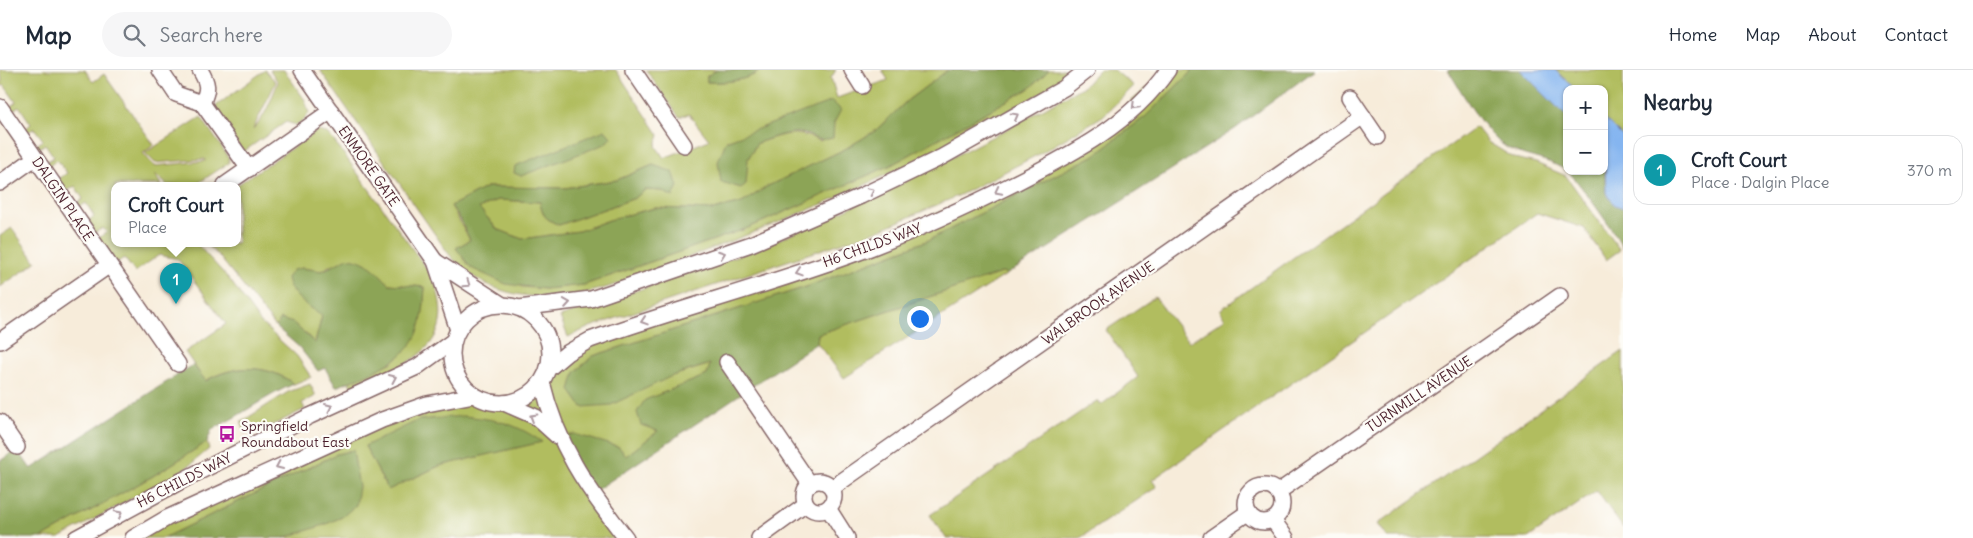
<!DOCTYPE html>
<meta charset="utf-8">
<style>
body{margin:0;font-family:Delius,sans-serif;background:#f6f6f7;color:#1f2937}
.controls{position:absolute;right:15px;top:15px;display:grid;overflow:hidden;border-radius:10px;box-shadow:0 1px 4px #0004}
.controls button{width:45px;height:45px;display:grid;place-items:center;padding:0;border:0;border-bottom:1px solid #e0e1e3;background:#fff;color:#1f2937;font:25px sans-serif}
.you{position:absolute;left:919px;top:248px;width:18px;height:18px;margin:-12px;border:4px solid #fff;border-radius:50%;background:#1a73e8;box-shadow:0 0 0 8px #1a73e833}
.badge{display:grid;place-items:center;width:32px;height:32px;border-radius:50%;background:#1a73e8;color:#fff;font-size:16px;font-weight:700}
.pin{position:absolute;translate:-50% -41px;filter:drop-shadow(0 1px 2px #0008)}
.pin::after{content:'';position:absolute;top:26px;width:18px;height:15px;background:inherit;clip-path:polygon(0 0,100% 0,50% 100%)}
.popup{position:absolute;left:111px;top:112px;width:130px;height:65px;box-sizing:border-box;display:grid;place-content:center;border-radius:10px;background:#fff;filter:drop-shadow(0 1px 4px #0005);font-size:16px;white-space:nowrap;color:#747a83}
.popup b{font-size:19px;color:#1f2937}
.popup::after{content:'';position:absolute;left:50%;top:100%;margin-left:-10px;border:10px solid transparent;border-top-color:#fff}
.list{margin:0;padding:0;list-style:none}
h2{display:flex;justify-content:space-between;align-items:center;height:65px;margin:0;padding:0 20px;font-size:21px}
h2 small{font-size:16px;font-weight:400;color:#747a83}
.list li{display:grid;grid-template-columns:32px 1fr auto;gap:15px;align-items:center;box-sizing:border-box;height:70px;margin:0 10px 10px;padding:0 10px;border:1px solid #e0e1e3;border-radius:15px}
.list b{display:block;font-size:19px;white-space:nowrap}
.list p{margin:0;font-size:16px;white-space:nowrap;color:#747a83}
.list em{font-size:16px;font-style:normal;color:#747a83}
.icon{flex:none;width:28px;height:28px;fill:none;stroke:currentColor;stroke-width:2;stroke-linecap:round;stroke-linejoin:round}
.map{position:relative;flex:none;width:1623px;height:468px;overflow:hidden}
header{display:flex;align-items:center;gap:30px;box-sizing:border-box;height:70px;padding:0 25px;background:#fff;border-bottom:1px solid #e0e1e3}
header strong{font-size:24px}
nav{display:flex;gap:28px;margin-inline-start:auto;font-size:18px}
.search{width:350px;height:45px;background:#f6f6f7;display:flex;align-items:center;gap:12px;box-sizing:border-box;padding:0 18px;border-radius:28px;color:#747a83;font-size:19px}
main{display:flex}
aside{flex:1;background:#fff}
.map>svg:first-child{display:block}
.green{fill:#b1bd5f;stroke:#7e6e45;fill-rule:evenodd}
.forest{fill:#8ca456;stroke:#6b6240}
.water{fill:#85b5f0;stroke:#686a8e}
.lines{fill:none;stroke-linecap:round;stroke-linejoin:round}
.minor-casing{stroke:#876768;stroke-width:18}
.minor{stroke:#fff;stroke-width:15}
.oneway{stroke:#ae9aa0}
.labels{text-anchor:middle;dominant-baseline:central;stroke-width:4.5;stroke-linejoin:round;paint-order:stroke}
.street-label{font-size:14px;fill:#4a1f2b;stroke:#fdfcf7}
.poi-label{font-size:14px;fill:#4a1f2b;stroke:#fdfcf7;text-anchor:start}
</style>
<header>
<strong>Map</strong>
<div class="search"><svg class="icon" aria-label="search" viewBox="0 0 24 24"><circle cx="10" cy="10" r="6"/><path d="M15 15l6 6"/></svg>Search here</div>
<nav><a>Home</a><a>Map</a><a>About</a><a>Contact</a></nav>
</header>
<main>
<div class="map">
<svg width="1623" height="468" viewBox="0 0 1623 468">
<rect width="100%" height="100%" fill="#fdfcf7"/>
<filter id="ink" filterUnits="userSpaceOnUse"><feTurbulence type="fractalNoise" baseFrequency=".02" numOctaves="2"/><feDisplacementMap in="SourceGraphic" scale="10" xChannelSelector="R" yChannelSelector="G"/><feConvolveMatrix kernelMatrix="1 2 1 2 8 2 1 2 1" color-interpolation-filters="sRGB"/></filter>
<filter id="wash" filterUnits="userSpaceOnUse"><feTurbulence type="fractalNoise" baseFrequency=".0096" numOctaves="4" result="noise"/><feDisplacementMap in="SourceGraphic" scale="20" xChannelSelector="R" yChannelSelector="G"/><feGaussianBlur stdDeviation="1.12" result="paint"/><feColorMatrix in="noise" values="0 0 0 0 0 0 0 0 0 0 0 0 0 0 0 0 0 1.4 0 .05"/><feComposite in="paint" operator="in"/></filter>
<g filter="url(#wash)">
<rect width="100%" height="100%" fill="#f7ecda"/>
<g class="green">
<path d="M0,0H85L93,12L104,4L154,75L143,83L154,96L205,91V89L155,93L145,83L201,47L229,88V93L195,115H167L155,104L161,115H115V173H196L230,210L260,252L297,286L311,307L294,314C268,294 234,294 205,311L185,282L226,254L178,189L159,185L135,202L124,188L116,193L99,168L107,162L103,158L94,163L87,152L94,146L86,133L77,138L75,135L83,129L75,116L66,122L57,110L67,103L57,90L49,96L46,92L54,87L45,74L37,80L34,77L43,70L34,58L26,64L24,60L31,54L19,36L11,42L8,38L16,32L4,15L0,17L2,11Z"/>
<path d="M265,0L276,12L253,59C265,48 272,27 278,12L270,0H284L305,30L309,43L304,50L296,55L286,52L243,82L213,38Z"/>
<path d="M320,0H616L659,65L656,76L664,88L709,70L689,44L679,47L646,0H717L707,6V12C722,13 749,11 761,0H836L831,8L837,28L888,10L882,0H948L908,30L875,61L845,79L768,116L742,133L713,140L655,138L615,148L579,161L522,169L497,159L479,138L498,130L541,132C541,146 546,149 559,155L635,128L645,120L662,121L653,95L617,110L565,118L487,117L451,136L470,170L456,178L522,217L545,219L584,215L748,158L891,95L1030,18L1049,0H1075C1053,19 1023,32 998,47C896,105 788,151 678,191C641,205 603,223 563,226C517,230 477,219 448,183ZM834,53L821,71C792,59 786,64 757,73L748,89L726,70Z"/>
<path d="M1099,0H1114L1134,16L1103,46L1041,83L960,125L877,161L590,257L568,267L560,247L760,178L889,120L1005,60L1084,16Z"/>
<path d="M1168,0H1193L1145,47L1093,86L929,170L806,217L593,286L575,302L672,306L711,294L707,305L645,331L659,361L626,386L619,377L559,368L622,463L615,468H284L342,447L353,380L337,384L163,468H133L323,375L474,325C498,336 524,335 541,312C544,308 545,302 549,299C554,293 561,288 567,283L811,198L1067,86ZM541,372L439,396L388,420L365,376Z"/>
<path d="M1555,0H1623V67L1604,48V19H1575Z"/>
<path d="M1476,57L1488,72L1514,88L1536,93L1566,106L1620,180L1606,190L1584,158L1537,143L1152,410L1157,417L1080,468H946L930,445L1098,330L1101,335L1138,307L1106,260L1155,227L1189,272L1225,249L1220,240Z"/>
<path d="M317,61L327,63L335,72L432,206C463,279 406,294 352,318L349,312L393,292L423,238L425,217L389,214L369,196H329L322,201L302,198L296,225L322,246L315,273L305,263L281,249L276,257L218,185L205,173H237V115Z"/>
<path d="M12,158L36,192L0,217V166Z"/>
<path d="M1004,202L1006,205L844,308L817,273L818,264Z"/>
<path d="M1623,281V458L1597,421L1528,468H1388L1378,454Z"/>
<path d="M310,314L316,326L302,333L305,339L277,353L245,363L241,352L288,322Z"/>
<path d="M207,372L209,379L185,399L60,468H41L153,406Z"/>
</g>
<g class="forest">
<path d="M717,0H761C749,11 722,13 707,12V6Z"/>
<path d="M948,0H1049L1030,18L891,95L748,158L584,215L545,219L506,214L471,198L456,178L470,170L460,149L451,136L487,117L565,118L617,110L653,95L673,102L678,116L673,127L662,121L645,120L635,128L559,155C546,149 542,146 540,132L498,130L479,138L497,159L522,169L579,161L615,148L655,138L713,140L742,133L768,116L845,79L875,61L908,30Z"/>
<path d="M1193,0H1315L1235,59L1006,205L1004,202L818,264L817,273L592,423L559,368L574,364L619,377L626,386L658,361L641,355L637,342L645,330L707,305L710,294L672,306L611,335L582,337L570,320L575,302L593,286L806,217L929,170L1093,86L1145,47Z"/>
<path d="M1448,0H1520L1567,47V101H1604V93L1606,123L1623,138V178C1618,167 1578,110 1569,103C1549,86 1518,89 1499,72C1478,52 1463,24 1448,0Z"/>
<path d="M832,31L841,40L834,53L833,68C813,73 814,64 799,63C785,62 770,69 757,73L748,89L746,114L741,118L721,112L718,92L726,71Z"/>
<path d="M605,60L611,67L605,74L521,106L514,103L515,96Z"/>
<path d="M348,188C366,189 378,202 389,214L425,217C424,229 424,241 421,252C413,292 368,303 336,317L325,298L318,301L299,277L276,257L280,249L293,253L315,273L322,246C308,237 290,225 287,208L293,200L302,198L322,201Z"/>
<path d="M193,295L206,311C234,294 268,294 294,314C265,326 241,346 212,359L207,372L153,406L41,468H0V391L17,379L31,399Z"/>
<path d="M464,346C498,350 513,352 542,372L439,396L388,420L365,376L419,350Z"/>
<path d="M353,380L359,417L356,435L342,447L324,455L284,468H163L337,384Z"/>
</g>
<g class="water">
<path d="M1520,0H1555L1575,19H1567V47Z"/>
<path d="M1604,48L1623,67V138L1615,135L1606,123Z"/>
</g>
</g>
<g filter="url(#ink)">
<g class="lines">
<g class="minor-casing">
<g id="minor">
<path d="M160,0L176,24L202,33L249,99"/>
<path d="M200,0C208,13 209,19 202,33"/>
<path d="M302,0L435,191L458,260"/>
<path d="M633,0L684,75"/>
<path d="M852,0L862,16"/>
<path d="M1350,27L1377,67"/>
<path d="M0,37L178,294"/>
<path d="M0,113L35,88"/>
<path d="M225,115L331,41"/>
<path d="M435,191L501,234"/>
<circle cx="501" cy="284" r="49"/>
<path d="M519,238L591,229L751,174L861,126L942,87L1064,18L1087,0"/>
<path d="M0,271L108,196"/>
<path d="M727,292L810,414"/>
<path d="M548,299L567,283L590,270C682,237 778,213 870,178C919,159 967,137 1015,113C1072,84 1131,54 1168,0"/>
<path d="M542,312C557,375 586,417 626,468"/>
<path d="M504,333L536,347L557,366"/>
<path d="M0,352L17,377"/>
<circle cx="819" cy="426" r="15"/>
<circle cx="1264" cy="434" r="18"/>
<path d="M832,418L1363,46"/>
<path d="M1278,422L1560,226"/>
<path d="M828,438L847,468"/>
<path d="M1273,450L1286,468"/>
<path d="M76,468L183,410L310,346L417,297L453,271"/>
<path d="M133,468L167,448L382,350L427,334L474,325"/>
<path d="M759,468L806,434"/>
<path d="M1211,468L1247,443"/>
</g>
</g>
<use href="#minor" class="minor"/>
</g>
<defs><path id="oneway-chevron" d="M-2-3.5L2.5 0L-2 3.5" fill="none" stroke-width="1.6" stroke-linecap="round" stroke-linejoin="round" transform="scale(1.25)"/></defs>
<g class="oneway">
<use href="#oneway-chevron" transform="translate(1135 36) rotate(135)"/>
<use href="#oneway-chevron" transform="translate(1015 46) rotate(-29)"/>
<use href="#oneway-chevron" transform="translate(871 121) rotate(-26)"/>
<use href="#oneway-chevron" transform="translate(998 121) rotate(153)"/>
<use href="#oneway-chevron" transform="translate(722 184) rotate(-20)"/>
<use href="#oneway-chevron" transform="translate(799 202) rotate(162)"/>
<use href="#oneway-chevron" transform="translate(467 214) rotate(35)"/>
<use href="#oneway-chevron" transform="translate(567 233) rotate(-9)"/>
<use href="#oneway-chevron" transform="translate(644 251) rotate(162)"/>
<use href="#oneway-chevron" transform="translate(393 308) rotate(-24)"/>
<use href="#oneway-chevron" transform="translate(329 337) rotate(-24)"/>
<use href="#oneway-chevron" transform="translate(533 347) rotate(-149)"/>
<use href="#oneway-chevron" transform="translate(279 396) rotate(155)"/>
<use href="#oneway-chevron" transform="translate(119 444) rotate(-28)"/>
</g>
</g>
<defs>
<g id="bus-bare" transform="scale(1.35)"><path d="M-5-6H5V4H4V6H2V4H-2V6H-4V4H-5ZM-3.5-4V0h7V-4ZM-3.5 1.2v1.5H-2V1.2ZM2 1.2v1.5H3.5V1.2Z" fill="#b5179e" stroke="#fdfcf7" stroke-width="2.5" paint-order="stroke"/></g>
</defs>
<g fill-rule="evenodd">
<use href="#bus-bare" x="227" y="364"/>
</g>
<g class="labels">
<g class="street-label">
<text transform="translate(369 96) rotate(55)">ENMORE GATE</text>
<text transform="translate(63 129) rotate(56)">DALGIN PLACE</text>
<text transform="translate(872 175) rotate(-20)">H6 CHILDS WAY</text>
<text transform="translate(1098 233) rotate(-35)">WALBROOK AVENUE</text>
<text transform="translate(1419 324) rotate(-34)">TURNMILL AVENUE</text>
<text transform="translate(184 410) rotate(-27)">H6 CHILDS WAY</text>
</g>
<g class="poi-label">
<text x="241" y="356">Springfield<tspan x="241" dy="16">Roundabout East</tspan></text>
</g>
</g>
</svg>
<div class="controls">
<button>+</button>
<button>−</button>
</div>
<div class="you"></div>
<div class="pin badge" style="left:176px;top:234px;background:#0f9aa8">1</div>
<div class="popup"><b>Croft Court</b>Place</div>
</div>
<aside>
<h2>Nearby<small></small></h2>
<ul class="list">
<li><span class="badge" style="background:#0f9aa8">1</span><div><b>Croft Court</b><p>Place · Dalgin Place</p></div><em>370 m</em></li>
</ul>
</aside>
</main>
